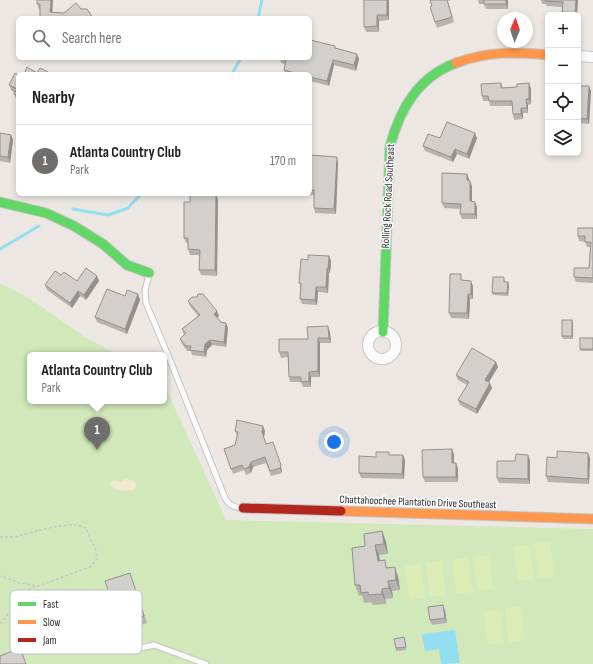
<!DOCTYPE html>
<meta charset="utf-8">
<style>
body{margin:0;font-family:"Sofia Sans Condensed",sans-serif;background:#f6f6f6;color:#202124}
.controls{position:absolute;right:12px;top:12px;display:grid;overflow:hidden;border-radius:6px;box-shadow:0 2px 6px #0003}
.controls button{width:36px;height:36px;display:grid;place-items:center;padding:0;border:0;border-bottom:1px solid #e0e0e0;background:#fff;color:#202124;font:20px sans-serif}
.compass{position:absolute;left:497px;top:12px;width:36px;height:36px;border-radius:50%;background:#fff;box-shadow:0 2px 6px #0003;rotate:2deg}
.you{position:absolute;left:334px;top:442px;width:14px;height:14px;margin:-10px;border:3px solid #fff;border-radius:50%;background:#1a73e8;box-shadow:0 0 0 6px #1a73e833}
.badge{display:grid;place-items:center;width:26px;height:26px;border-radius:50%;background:#706e6c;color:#fff;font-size:13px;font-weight:700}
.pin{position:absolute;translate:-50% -33px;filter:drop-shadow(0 1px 2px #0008)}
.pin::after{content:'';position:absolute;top:21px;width:14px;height:12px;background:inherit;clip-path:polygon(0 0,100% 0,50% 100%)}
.popup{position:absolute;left:27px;top:352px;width:140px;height:52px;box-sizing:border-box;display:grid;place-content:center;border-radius:6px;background:#fff;filter:drop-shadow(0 1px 3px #0005);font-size:13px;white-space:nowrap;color:#757577}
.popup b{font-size:15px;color:#202124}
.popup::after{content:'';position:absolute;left:50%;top:100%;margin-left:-8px;border:8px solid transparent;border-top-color:#fff}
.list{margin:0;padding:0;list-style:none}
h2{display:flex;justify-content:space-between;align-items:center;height:52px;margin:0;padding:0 16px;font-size:17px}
h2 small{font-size:13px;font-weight:400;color:#757577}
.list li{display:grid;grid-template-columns:26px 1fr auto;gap:12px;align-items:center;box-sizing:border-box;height:72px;padding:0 16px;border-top:1px solid #e0e0e0}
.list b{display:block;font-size:15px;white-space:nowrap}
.list p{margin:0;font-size:13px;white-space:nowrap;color:#757577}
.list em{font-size:13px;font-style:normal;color:#757577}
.icon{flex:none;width:22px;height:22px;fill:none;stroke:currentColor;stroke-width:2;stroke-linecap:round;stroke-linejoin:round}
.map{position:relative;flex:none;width:593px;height:664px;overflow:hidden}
.search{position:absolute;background:#fff;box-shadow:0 2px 6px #0003;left:16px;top:16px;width:296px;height:44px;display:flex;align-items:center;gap:10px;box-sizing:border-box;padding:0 14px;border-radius:6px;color:#757577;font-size:15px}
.panel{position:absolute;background:#fff;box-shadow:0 2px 6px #0003;left:16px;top:72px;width:296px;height:124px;border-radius:6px}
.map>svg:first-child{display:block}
.green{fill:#d0e8ba}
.sand{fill:#f1e9d0}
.pitch{fill:#dcecb7}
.water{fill:#93def1}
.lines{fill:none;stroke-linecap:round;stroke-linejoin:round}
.stream{stroke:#93def1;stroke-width:3}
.lane-casing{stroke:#c5c4c3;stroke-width:7}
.street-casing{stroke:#c5c4c3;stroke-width:12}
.fast-casing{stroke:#c5c4c3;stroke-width:11}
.slow-casing{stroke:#c5c4c3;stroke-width:11}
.jam-casing{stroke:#c5c4c3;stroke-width:11}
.path{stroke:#c8c8c8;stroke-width:1.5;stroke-dasharray:3 2;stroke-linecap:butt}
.lane{stroke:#fcfbfb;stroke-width:5}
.street{stroke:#fcfbfb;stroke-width:10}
.fast{stroke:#63d668;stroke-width:9}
.slow{stroke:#ff974d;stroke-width:9}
.jam{stroke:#b3261e;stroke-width:9}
.wall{fill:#b5b2af}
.shaded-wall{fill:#93918f}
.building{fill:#d2cfcc;stroke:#93918f}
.labels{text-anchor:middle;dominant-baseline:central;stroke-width:3;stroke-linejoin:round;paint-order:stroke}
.street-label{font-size:11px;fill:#2d2d2d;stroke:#fff}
.key{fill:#fff;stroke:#c0c0c0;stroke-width:1}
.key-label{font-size:11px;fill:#2d2d2d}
</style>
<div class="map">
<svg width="593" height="664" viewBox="0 0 593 664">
<rect width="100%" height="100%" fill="#ece7e2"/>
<path class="green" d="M0,283L32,300L80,334L117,355H30V401H164V384L226,520L593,529V664H0Z"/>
<path class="sand" d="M127,479L135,481L136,486L134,490C127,491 113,492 110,484L114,480L122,482L123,480Z"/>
<g class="pitch">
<path d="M550,542L554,576L539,578L534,544Z"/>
<path d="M529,545L534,579L518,581L513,547Z"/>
<path d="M489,555L493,589L478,591L473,557Z"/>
<path d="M468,558L473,592L457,594L452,560Z"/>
<path d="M442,561L446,595L430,597L426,563Z"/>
<path d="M421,564L425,598L409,600L405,566Z"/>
<path d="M520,606L525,640L509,642L505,608Z"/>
<path d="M500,609L504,643L488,645L484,611Z"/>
</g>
<path class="water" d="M455,630L460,663L441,664L439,649L425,651L422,634Z"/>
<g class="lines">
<g class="stream">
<path d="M258,18L262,0"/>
<path d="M232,74L241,58"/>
<path d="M73,209L108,215L128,208L141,194"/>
<path d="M0,249L39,226"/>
</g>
<g class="lane-casing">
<g id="lane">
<path d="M149,275L145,290L146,303L170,360L225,498C229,505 233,507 242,508"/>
<path d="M128,651L154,645L206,664"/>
</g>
</g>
<g class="street-casing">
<g id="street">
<path d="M578,56L593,57"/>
<circle cx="382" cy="345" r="14"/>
</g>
</g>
<g class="fast-casing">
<g id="fast">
<path d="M0,202L46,213L74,226L103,244L127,265L149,273"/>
<path d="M383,332L390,146C400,109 418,77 456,63"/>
</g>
</g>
<g class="slow-casing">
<g id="slow">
<path d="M456,63C488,51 514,52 548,55"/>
<path d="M341,511L593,519"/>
</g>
</g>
<g class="jam-casing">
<path id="jam" d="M243,508L341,511"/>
</g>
<g class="path">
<path d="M0,537H14L53,527L71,525H77L86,528L96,551L97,559L90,567L38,586L20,583L0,576"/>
<path d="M0,624L22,598L25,591L36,586"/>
</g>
<use href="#lane" class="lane"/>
<use href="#street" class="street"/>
<use href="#fast" class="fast"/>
<use href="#slow" class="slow"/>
<use href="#jam" class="jam"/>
</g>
<g class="wall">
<path d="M37,0H53L52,12L64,13L76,3L81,9H87L91,15L92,18H40V9H39L37,4Z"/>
<path d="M364,0H389V20L379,21V32H366L364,27Z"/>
<path d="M430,0H451L448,1L454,22L437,28L435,22L432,6Z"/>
<path d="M478,0H508V9H486L484,4H479Z"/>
<path d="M541,0H578L577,15H563L562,12V7L547,6L546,4H542Z"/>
<path d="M336,48L357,54L359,59L356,71L334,65L329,86L310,81V74H285L284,70L285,64L281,63L280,58H310Z"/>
<path d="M18,75V100L16,99L14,94L15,93L11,90L9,85Z"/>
<path d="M501,83L503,88L517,87L529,83L531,89V104L528,105V113H523V119L514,120L513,114L512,106H490L489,101H483L482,96Z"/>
<path d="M578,86H589L591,91L589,124L578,123Z"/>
<path d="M0,133L11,135L13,140L10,163L0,161Z"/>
<path d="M477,138L469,159L457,154L453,162L425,151L423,146Z"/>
<path d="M310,155L338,162L336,214L315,213L314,208V195H308V194H310Z"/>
<path d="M467,174L469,181L472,186V202L477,207V219H462L460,214V209L444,208L442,203Z"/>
<path d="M190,194H204V195H216L218,200L217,276L201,275L199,270L200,255H190L188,249V243H186L184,238L190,202Z"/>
<path d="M593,228V283L576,282L574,277L589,268L590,247H587L585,242L579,241L578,236Z"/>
<path d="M329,256L331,261L330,273H329L328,293L318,292L317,305L302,304L300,299L301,288L299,283L308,260Z"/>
<path d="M61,275L77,281L97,276L99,281L86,300L80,296L72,308L47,290L45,285Z"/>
<path d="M463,279V280L473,286V299H470L469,319L451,318L449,313Z"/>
<path d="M505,280V282H508L509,285L508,296L493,295L492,293Z"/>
<path d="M138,294L140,300L127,334L97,322L95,317L125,296Z"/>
<path d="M188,301L219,316L217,318L221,322L228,328L226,347L212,345L207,350L206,357L192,355L191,351H187L182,344L180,339L184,335L182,329L198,316L190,306Z"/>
<path d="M572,320L573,323V339H563L562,336Z"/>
<path d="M330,332L331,343H320V377H311V387H303L301,382H290L289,377L288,357L281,358L279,352L308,339Z"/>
<path d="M593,338V351H581L580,349Z"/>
<path d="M496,362L498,367L489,382L492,388L477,414L460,405L458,400L467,385L458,380L456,375Z"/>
<path d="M235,431H265L264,437L266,444L282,470V473L271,476L266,463L253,467L251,473L246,475L244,470L233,474L224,449L235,445L237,436Z"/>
<path d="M588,453L590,458L589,484L548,482L546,476L557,458Z"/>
<path d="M454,454V463H456L458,469V482H425L423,477Z"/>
<path d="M390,455L405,460L404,479L361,478L359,473Z"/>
<path d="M530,460V484L499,483L497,478L515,461Z"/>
<path d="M382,531L386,542L388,554L379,555L380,561L398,577L400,590L392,591L393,598L385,599L386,604L373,605L371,602L364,603L362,595L359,596L355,585Z"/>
<path d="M130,573L147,623L122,632L105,581Z"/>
<path d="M96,607L107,636L96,640L92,632L42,653L32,627L78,614Z"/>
<path d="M445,611L447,623L432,625L430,620Z"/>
<path d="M404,637L405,640L406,650L396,651V648Z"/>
</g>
<g class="shaded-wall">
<path d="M51,0H53L52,17L50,12Z"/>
<path d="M387,0H389V20L387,15Z"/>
<path d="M506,0H508V9L506,4Z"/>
<path d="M576,0H578L577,15H576L575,13Z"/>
<path d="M377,15L379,21V32L377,26Z"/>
<path d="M357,54L359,59L356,71L354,65Z"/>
<path d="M333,60L334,65L329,86L327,81Z"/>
<path d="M529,83L531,89V104L529,99Z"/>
<path d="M589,86L591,91L589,124L587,119Z"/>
<path d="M526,99L528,105V113L527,108Z"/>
<path d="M521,108L523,113V119L521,114Z"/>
<path d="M475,133L477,138L469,159L467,154Z"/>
<path d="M11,135L13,140L10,163L8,157Z"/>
<path d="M455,149L457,154L453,162L451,157Z"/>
<path d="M337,157L338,162L336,214L334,209Z"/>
<path d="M467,174L469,179V186L467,180Z"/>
<path d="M470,181L472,186V207L470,201Z"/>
<path d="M216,195L218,200L217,276L215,270Z"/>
<path d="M475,202L477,207V219L475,214Z"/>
<path d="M329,256L331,261L330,273L328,268Z"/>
<path d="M327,268L329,273L328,293L326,287Z"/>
<path d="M97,276L99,281L86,300L84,295Z"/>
<path d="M471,281L473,286V299L471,294Z"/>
<path d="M508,282L509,285L508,296L507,293Z"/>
<path d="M316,287L318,292L317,305L315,300Z"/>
<path d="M78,291L80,296L72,308L70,303Z"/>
<path d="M138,294L140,300L127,334L125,329Z"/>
<path d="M468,294L470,299L469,319L467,313Z"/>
<path d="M217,311L219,316L216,319L214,314Z"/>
<path d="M572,320L573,323V339L572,336Z"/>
<path d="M226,323L228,328L226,347L224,342Z"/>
<path d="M328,326L330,332L331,343L329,338Z"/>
<path d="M318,338L320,343V377L318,371Z"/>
<path d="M210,340L212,345L207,350L206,357L204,352L205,344Z"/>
<path d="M496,362L498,367L487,385L485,380Z"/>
<path d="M309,372L311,377V387L309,381Z"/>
<path d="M490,383L492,388L477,414L476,409Z"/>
<path d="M263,426L265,431L264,437L262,432Z"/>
<path d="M274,447L282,470V473L280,468Z"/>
<path d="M452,449L454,454V469L452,463Z"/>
<path d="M588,453L590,458L589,484L588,479Z"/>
<path d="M403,455L405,460L404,479L402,474Z"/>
<path d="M528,455L530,460V484L528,479Z"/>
<path d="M251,462L253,467L251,473L249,467Z"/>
<path d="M456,463L458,469V482L456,477Z"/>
<path d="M382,531L386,542L388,554L384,544Z"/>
<path d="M375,545L379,555L381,571L378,561Z"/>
<path d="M395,567L398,577L400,590L396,580Z"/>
<path d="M388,581L392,591L393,598L389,588Z"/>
<path d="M382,589L385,599L386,604L382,594Z"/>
<path d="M443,605L445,611L447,623L445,618Z"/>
</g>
<g class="building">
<path d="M37,0H51L50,12L64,13L76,3L81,9H87L91,15V18H40V4H37Z"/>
<path d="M364,0H387V15H377V26L364,27Z"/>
<path d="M430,0H447L452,17L435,22L430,7L432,6Z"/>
<rect x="484" y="0" width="22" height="4"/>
<path d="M545,0H576L575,13L562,12L563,2L545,1Z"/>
<path d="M310,40L335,46V48L357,54L354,65L333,60L327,81L310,77V74H299L284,70L286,60L280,58H310Z"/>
<path d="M27,67L37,73L40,68L48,72L47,74H24Z"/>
<path d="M15,73L18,75V96L14,94L17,89L9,85Z"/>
<path d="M501,83V88L517,87V84L529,83V99H526L527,108H521V114H513L512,101H489L488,96H482L481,84Z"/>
<path d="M578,86H589L587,119L578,118Z"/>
<path d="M447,122L475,133L467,154L455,149L451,157L423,146L428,134L440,138Z"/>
<path d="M0,133L11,135L8,157L0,156Z"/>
<path d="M310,155L337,157L334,209L314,208V190H310Z"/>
<path d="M442,173L467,174V180L470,181V201L475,202V214H460L461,204L442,203Z"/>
<path d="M190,194L216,195L215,270H199L200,250L188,249V238H184V202H190Z"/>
<path d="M578,228H593V278L574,277V268H589L591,242H585V236H578Z"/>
<path d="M308,255L329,256L328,268H327L326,287H316L315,300L300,299L301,283H299L301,259L308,260Z"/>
<path d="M86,268L97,276L84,295L78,291L70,303L45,285L55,271L61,275L64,272L77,281Z"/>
<path d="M450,274H461V280L471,281V294H468L467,313H449Z"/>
<path d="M493,277H504V282H508L507,293H492Z"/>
<path d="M107,289L125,296L127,290L138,294L125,329L95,317Z"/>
<path d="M198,294H203L217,311L214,314L221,322L226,323L224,342L210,340L205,344L204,352L190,350L191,346H186L180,339L186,333L182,329L200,315L188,301L192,297H197Z"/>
<rect x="562" y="320" width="10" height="16"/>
<path d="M328,326L329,338H318V371L309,372V381L301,382V377H289L288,352H279V339H308L307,327Z"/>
<rect x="580" y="338" width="13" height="11"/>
<path d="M472,348L496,362L485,380L490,383L476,409L458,400L469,382L456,375Z"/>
<path d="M237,420L263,426L262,432L266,444L273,442L281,465L280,468L270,471L265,457L251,462L249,467L244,469L242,465L231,469L224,449L235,445L238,432L235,431Z"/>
<path d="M452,449V463H456V477H423L422,450Z"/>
<path d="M557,451L588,453V479L546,476L547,457L557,458Z"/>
<path d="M376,452H389V455H403L402,474L359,473V456L376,457Z"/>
<path d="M516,454L528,455V479L497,478V461H515Z"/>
<path d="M382,531L384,544L375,545L378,561L385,560L386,568L395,567L396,580L388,581L389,588L382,589V594L369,595L368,592L361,593L360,585H355L352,548L365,546L364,534Z"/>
<path d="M130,573L144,616L119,624L105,581Z"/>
<path d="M443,605L445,618L430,620L428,607Z"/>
<path d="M96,607L104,629L93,633L90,625L39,646L32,627L76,610L78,614Z"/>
<path d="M404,637L406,647L396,648L394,639Z"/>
<path d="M20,648L26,664H0V656Z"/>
</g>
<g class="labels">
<g class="street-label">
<text transform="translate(388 196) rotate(-87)">Rolling Rock Road Southeast</text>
<text transform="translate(418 502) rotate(2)">Chattahoochee Plantation Drive Southeast</text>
</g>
</g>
<rect x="10" y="590" width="132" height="64" rx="6" class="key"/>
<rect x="18" y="602" width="18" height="4" fill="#63d668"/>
<rect x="18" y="620" width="18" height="4" fill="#ff974d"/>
<rect x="18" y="638" width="18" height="4" fill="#b3261e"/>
<g class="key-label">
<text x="43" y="608">Fast</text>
<text x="43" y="626">Slow</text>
<text x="43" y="644">Jam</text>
</g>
</svg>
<div class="controls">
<button>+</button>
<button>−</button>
<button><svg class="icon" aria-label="locate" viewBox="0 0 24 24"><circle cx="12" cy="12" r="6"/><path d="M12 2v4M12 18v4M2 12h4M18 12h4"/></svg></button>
<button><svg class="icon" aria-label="layers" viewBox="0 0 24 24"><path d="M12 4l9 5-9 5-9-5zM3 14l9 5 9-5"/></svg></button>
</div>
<svg class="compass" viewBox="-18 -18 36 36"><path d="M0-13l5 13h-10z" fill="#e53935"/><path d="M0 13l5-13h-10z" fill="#757577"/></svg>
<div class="you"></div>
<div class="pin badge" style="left:97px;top:450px">1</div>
<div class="popup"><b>Atlanta Country Club</b>Park</div>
<div class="search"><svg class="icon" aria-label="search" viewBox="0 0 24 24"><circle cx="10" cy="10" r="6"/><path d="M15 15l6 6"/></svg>Search here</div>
<section class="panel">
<h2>Nearby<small></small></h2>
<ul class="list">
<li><span class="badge">1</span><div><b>Atlanta Country Club</b><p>Park</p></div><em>170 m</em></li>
</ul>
</section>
</div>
